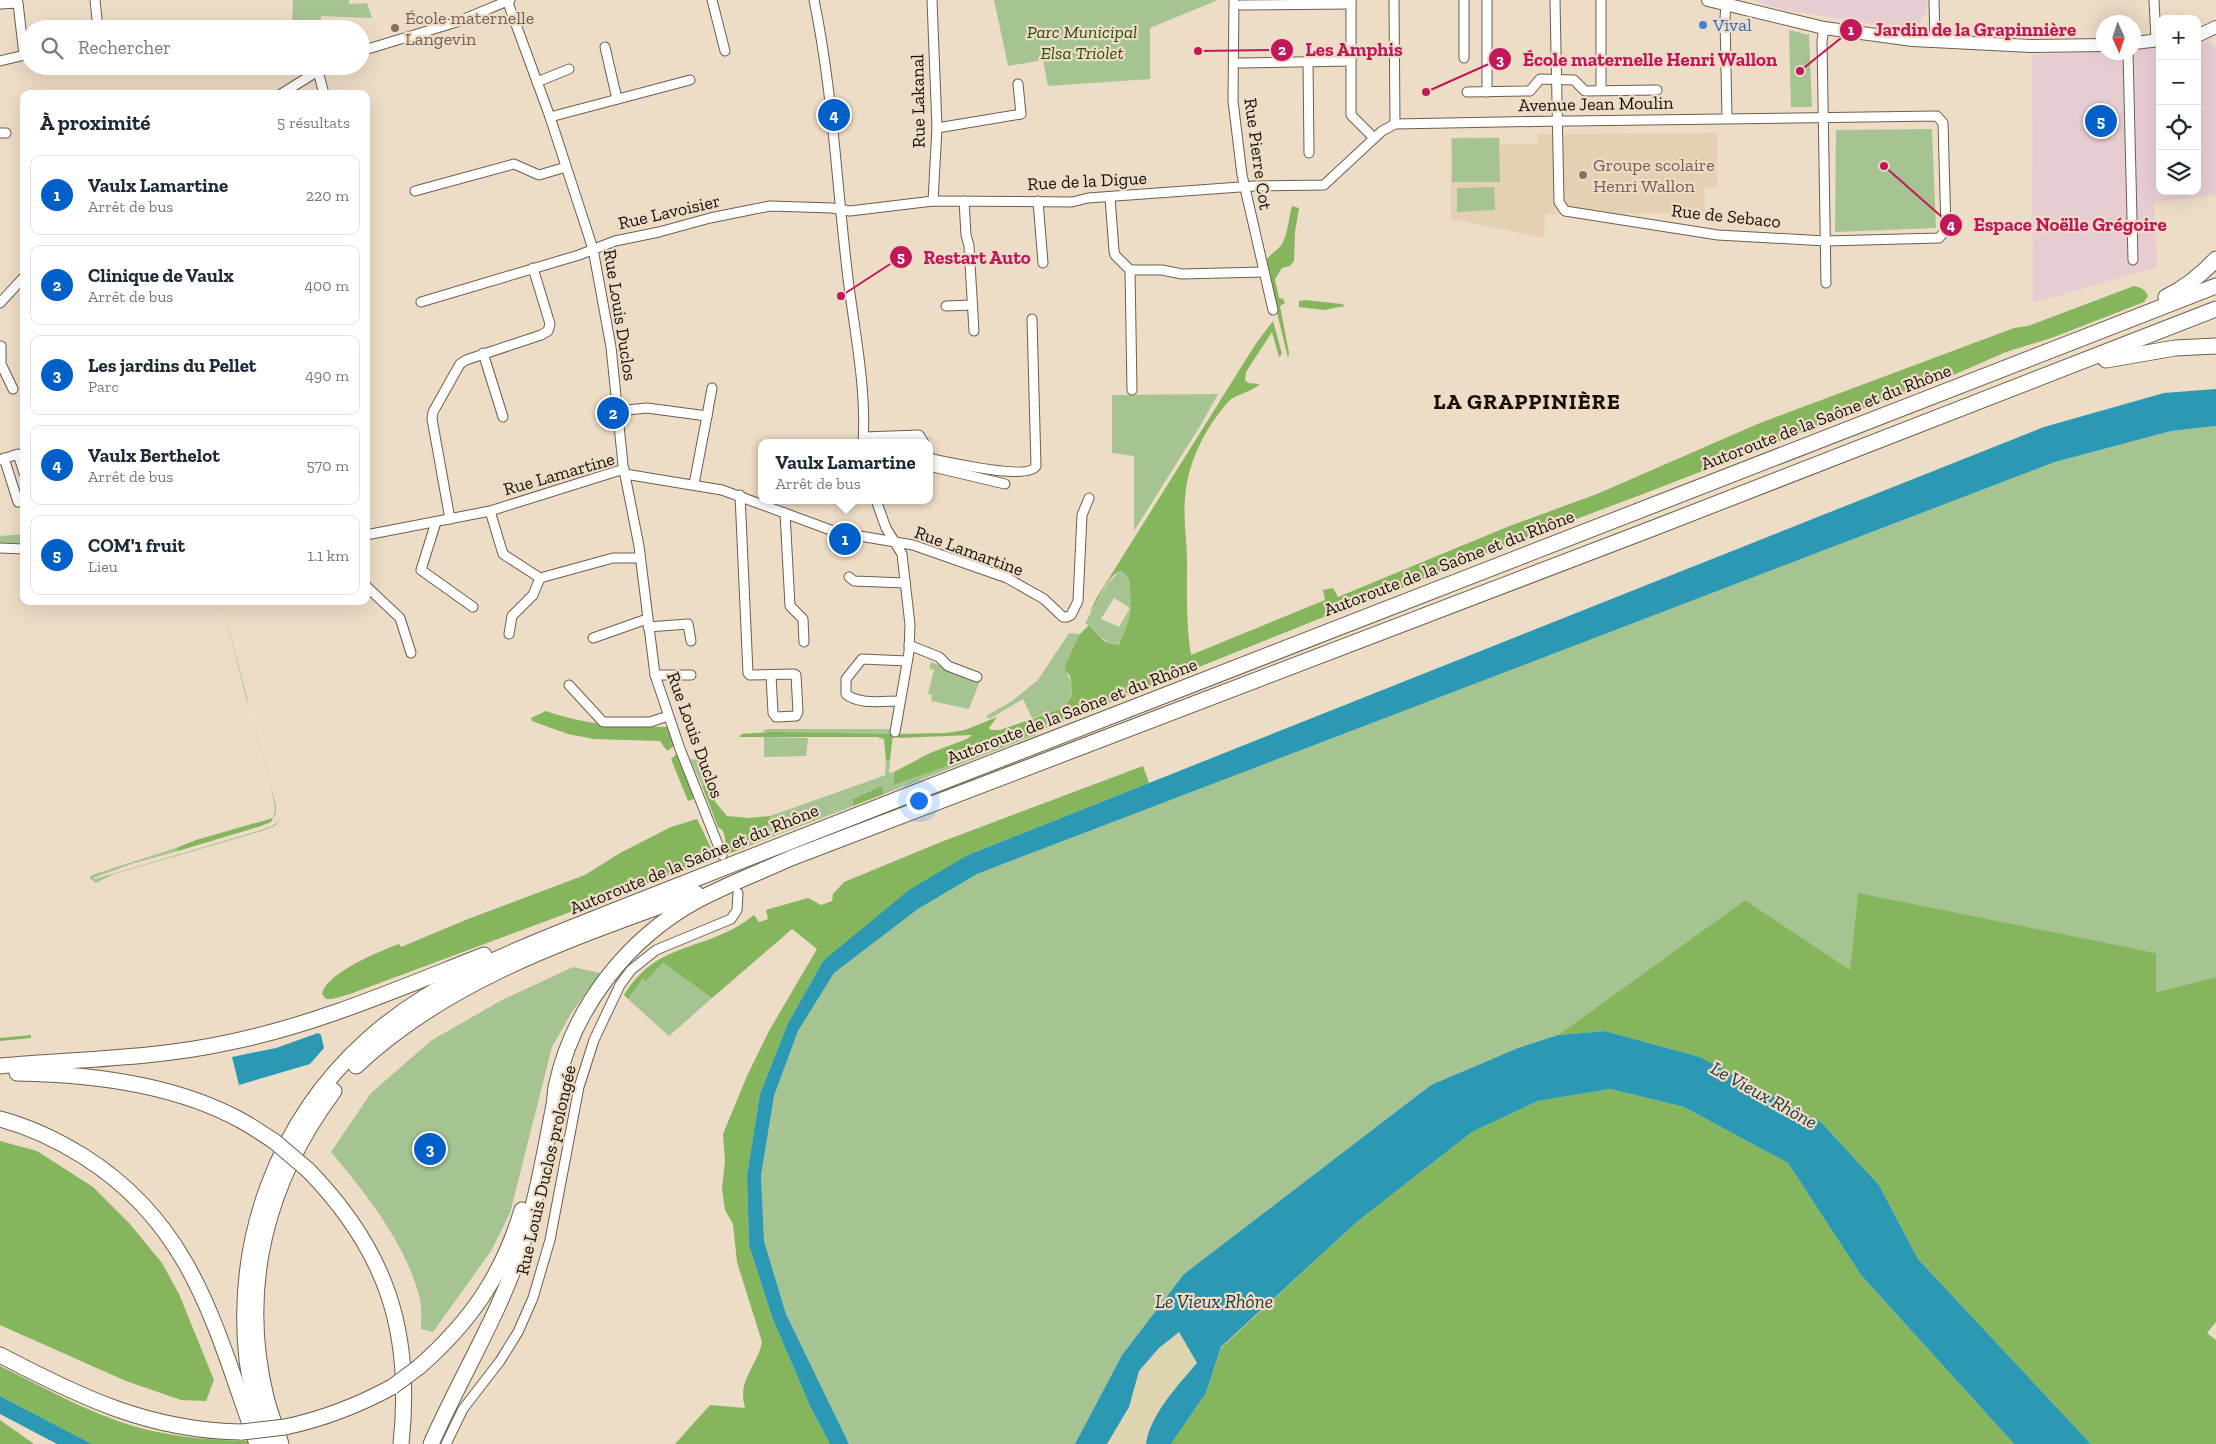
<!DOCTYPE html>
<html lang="fr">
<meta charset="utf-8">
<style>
body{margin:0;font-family:"Zilla Slab",serif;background:#f2f2f3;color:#1f2937}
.controls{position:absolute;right:15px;top:15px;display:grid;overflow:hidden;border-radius:10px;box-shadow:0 5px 20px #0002}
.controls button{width:45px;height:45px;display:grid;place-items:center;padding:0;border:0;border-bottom:1px solid #e0e1e3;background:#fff;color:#1f2937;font:25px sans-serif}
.compass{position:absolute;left:2096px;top:15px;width:45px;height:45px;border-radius:50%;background:#fff;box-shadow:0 5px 20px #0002;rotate:177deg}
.you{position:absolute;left:918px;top:800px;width:18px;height:18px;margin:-12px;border:4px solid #fff;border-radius:50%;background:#1a73e8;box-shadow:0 0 0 8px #1a73e833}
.badge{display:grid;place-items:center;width:32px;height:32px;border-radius:50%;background:#005fc8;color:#fff;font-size:16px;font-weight:700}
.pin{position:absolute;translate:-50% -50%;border:2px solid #fff;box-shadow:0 1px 5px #0006}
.popup{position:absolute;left:758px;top:439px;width:175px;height:65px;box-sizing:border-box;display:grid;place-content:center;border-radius:10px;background:#fff;filter:drop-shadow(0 1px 4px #0005);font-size:16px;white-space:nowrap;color:#747a83}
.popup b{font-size:19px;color:#1f2937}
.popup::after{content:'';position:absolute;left:50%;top:100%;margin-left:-10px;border:10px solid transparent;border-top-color:#fff}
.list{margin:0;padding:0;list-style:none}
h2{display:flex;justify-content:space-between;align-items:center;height:65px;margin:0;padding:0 20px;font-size:21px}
h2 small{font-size:16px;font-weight:400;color:#747a83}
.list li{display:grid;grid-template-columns:32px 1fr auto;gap:15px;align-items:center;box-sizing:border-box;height:80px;margin:0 10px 10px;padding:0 10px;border:1px solid #e0e1e3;border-radius:10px}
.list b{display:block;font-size:19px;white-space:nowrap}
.list p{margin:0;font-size:16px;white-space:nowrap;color:#747a83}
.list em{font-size:16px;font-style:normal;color:#747a83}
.icon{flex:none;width:28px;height:28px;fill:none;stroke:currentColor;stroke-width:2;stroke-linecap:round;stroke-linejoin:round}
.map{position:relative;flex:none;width:2216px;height:1444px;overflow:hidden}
.search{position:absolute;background:#fff;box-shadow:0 5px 20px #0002;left:20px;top:20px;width:350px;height:55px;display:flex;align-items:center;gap:12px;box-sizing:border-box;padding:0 18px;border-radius:28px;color:#747a83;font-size:19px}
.panel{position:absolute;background:#fff;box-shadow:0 5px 20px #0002;left:20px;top:90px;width:350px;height:515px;border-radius:10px}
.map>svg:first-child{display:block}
.built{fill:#e6d0b4}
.industrial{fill:#e7cdd2}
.green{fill:#a6c491;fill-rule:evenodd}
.forest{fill:#85b55d}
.sand{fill:#dfd5b0}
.water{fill:#2b99b4}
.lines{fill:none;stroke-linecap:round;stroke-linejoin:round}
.street-casing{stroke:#6e5f4c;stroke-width:11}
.secondary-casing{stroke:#6e5f4c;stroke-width:14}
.highway-casing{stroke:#6e5f4c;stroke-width:17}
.street{stroke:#fff;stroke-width:9}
.secondary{stroke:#fff;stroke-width:12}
.highway{stroke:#fff;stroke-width:15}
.highway-bridge-casing{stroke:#6e5f4c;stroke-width:17;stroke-linecap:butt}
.highway-bridge{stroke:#fff;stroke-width:15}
.shop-dot{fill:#3f7fe0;stroke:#eddcc6;stroke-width:2}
.education-dot{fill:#8d6e63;stroke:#eddcc6;stroke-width:2}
.labels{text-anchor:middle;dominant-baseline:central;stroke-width:4.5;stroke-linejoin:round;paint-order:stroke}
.education-label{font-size:18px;fill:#785e54;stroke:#eddcc6;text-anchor:start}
.shop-label{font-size:18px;fill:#366cbe;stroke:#eddcc6;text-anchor:start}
.park-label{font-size:18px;font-style:italic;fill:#2e4d0f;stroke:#eddcc6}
.street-label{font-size:18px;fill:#161008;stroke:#eddcc6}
.water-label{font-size:19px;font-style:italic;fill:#21383f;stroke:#eddcc6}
.district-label{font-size:22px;font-weight:bold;letter-spacing:1px;fill:#161008;stroke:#eddcc6}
.leader{fill:none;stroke:#c2185b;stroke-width:2}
.callout-dot{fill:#c2185b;stroke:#eddcc6;stroke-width:2}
.mark-label{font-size:15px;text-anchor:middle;font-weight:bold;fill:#fff}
.callout-label{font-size:19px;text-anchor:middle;font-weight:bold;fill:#c2185b;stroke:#eddcc6;stroke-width:4.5;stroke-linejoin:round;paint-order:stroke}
</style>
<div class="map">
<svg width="2216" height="1444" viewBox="0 0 2216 1444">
<rect width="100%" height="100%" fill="#eddcc6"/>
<path class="built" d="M1717,133V187L1705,188V213L1545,214L1544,238L1451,219L1450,138L1500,137V144H1537L1538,134Z"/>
<g class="industrial">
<path d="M1752,0H1927V10L1919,24L1907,29L1785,10Z"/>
<path d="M2209,42L2216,48V195L2154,202L2157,267L2033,303L2032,55L2103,51L2134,52V49L2160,46V191H2197V43Z"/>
</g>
<g class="green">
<path d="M293,0H349V4L367,3L372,18L321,16L320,29H292Z"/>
<path d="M994,0H1218L1150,28V79L1048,86L1043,60L1008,66Z"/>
<path d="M1789,30L1809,35L1812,107H1791Z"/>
<path d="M1932,129L1936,228L1835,232L1836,130Z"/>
<path d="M1452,138H1499L1500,182H1452Z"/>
<path d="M1494,187L1495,210L1457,212V188Z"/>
<path d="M1218,394L1202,423L1134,531V456L1112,453V395Z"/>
<path d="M2216,426V977L2155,992L2156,953L1858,894L1850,971L1745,900L1558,1035L1518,1048L1431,1085L1184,1274L1122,1355L1075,1444H849L786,1314L764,1241L761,1176L774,1096L798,1031L834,973L918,909L977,874L2055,462L2171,431Z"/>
<path d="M24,534V546H0V536Z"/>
<path d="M1120,571C1140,579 1132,636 1116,645C1096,638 1101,633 1085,623L1108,583ZM1114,598L1130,608L1119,627L1101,619Z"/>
<path d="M222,604L225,615L248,701H247Z"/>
<path d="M1069,633L1080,634C1077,644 1067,656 1066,666C1065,672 1070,678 1071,684C1076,709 1050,712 1032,718L1023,699L989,719L986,716L1012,701L1038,680Z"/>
<path d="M931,662L980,681L969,709L931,701L932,695L928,694L934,670L929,668Z"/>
<path d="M250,707L276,805V814L273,818L275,809L272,791Z"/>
<path d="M769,729H893V734L764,733L763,730Z"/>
<path d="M1035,732L1036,735L884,794L883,789L853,799V806L739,850L738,845L767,834L770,816L883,776L885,775L886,760H890L889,773L894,772V785Z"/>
<path d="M764,737L808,738L806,756L764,757Z"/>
<path d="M690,759L699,760V766L707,785L702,786Z"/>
<path d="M279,821L275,826L259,832L114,874L96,883L90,878V876L95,874L176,848L178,851L131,864L93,878L95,879L258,831L272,826Z"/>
<path d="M663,963L712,998L669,1036L628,999L643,978L647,980Z"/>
<path d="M573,967L600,973L572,1012L552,1047L510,1213L491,1251L433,1332L421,1329C421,1318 422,1305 419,1295C404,1241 366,1194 331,1152L371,1093L432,1040L502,1000Z"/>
</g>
<g class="forest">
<path d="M1292,206L1299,208L1295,232L1294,261L1290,266L1282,268L1275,279L1279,298L1283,299L1285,303L1280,306L1289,353L1288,358L1265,263C1268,254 1279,251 1283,242C1288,232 1289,217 1292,206Z"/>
<path d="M2134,286C2142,288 2145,289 2148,296L2144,302L2054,337L2006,352L1928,386L1883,401L1643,494L1499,548L1402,588L1339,611L1001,746L894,785V772L930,753L967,739L972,735L898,738V734L946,733L965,730L997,717L989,728L991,730H1000L1060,709L1067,703L1071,697L1072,690L1070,676L1065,670L1066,663L1080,634L1089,625L1104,641L1116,645L1119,644C1129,624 1133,612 1130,590C1130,581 1129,575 1120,571C1104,579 1101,600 1090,612L1096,599L1255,345L1273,321L1282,354L1279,357L1272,332L1246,372L1245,380L1248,383L1260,384C1251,393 1236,393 1227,403C1204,430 1187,464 1185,499C1183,519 1187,540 1187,560C1187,592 1186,624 1191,655L1325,600L1323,590L1333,588L1338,597L1507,527L1597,494L1760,423L2014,328L2028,326Z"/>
<path d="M1305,300L1342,304L1345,306L1324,310L1299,307V301Z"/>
<path d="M546,711C589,726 623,726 668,727L674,746L667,751L660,741L594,739L568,734L532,721L531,718Z"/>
<path d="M772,732L893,734L890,760H886L884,739L877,737H740L741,734Z"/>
<path d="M678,753L696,798L688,801L671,759Z"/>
<path d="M1143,766L1149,783L968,855L823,961L788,1023L760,1094L747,1175L749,1245L772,1317L810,1406L830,1444H675L710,1405L745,1408C737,1380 757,1367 762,1342L737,1262L733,1224L725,1210L722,1189L725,1161L723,1134L747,1076L769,1031L817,949L792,929L712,998L663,963L646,981L643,978L628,999L624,995C654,948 686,952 731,930C739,926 747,920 754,915L759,922L768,919L766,910L808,898L821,905L832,901L833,894L844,882L941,842Z"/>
<path d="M707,785L716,803L727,816L749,818L770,816L767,834L739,845V850L727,854C723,844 729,833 718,827L702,786Z"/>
<path d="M882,786L884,794L853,806V799Z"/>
<path d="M273,818L271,822L261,826L178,851L176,848L196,840Z"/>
<path d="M697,819L714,854L718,857L350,994L332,999H326L322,994C326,973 380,951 399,944L401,947L468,919L585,875L620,853L671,827Z"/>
<path d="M1858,893L2156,953V992L2216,977V1322L2207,1333L2216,1340V1444H2091L1918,1259L1879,1185L1821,1122L1700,1057L1605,1031L1558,1035L1745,900L1850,970Z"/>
<path d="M31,1035V1038L0,1041V1038Z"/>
<path d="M1610,1089L1684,1107L1788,1163L1861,1275L2014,1444H1171L1206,1393L1221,1348L1358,1221L1472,1132L1538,1101Z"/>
<path d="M0,1141L37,1151L93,1187L129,1223L162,1263L179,1294L214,1380L206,1401L181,1400L126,1381L0,1325Z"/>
<path d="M0,1366C43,1387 87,1412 133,1426C170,1437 209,1440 247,1441L248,1444H92L0,1396Z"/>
<path d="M0,1420L34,1444H0Z"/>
</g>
<path class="sand" d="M1179,1332L1197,1363C1178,1385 1150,1415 1146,1444H1107L1129,1407L1139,1371L1159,1348Z"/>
<g class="water">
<path d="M2216,389V426L2171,431L2055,462L977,874L918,909L834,973L798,1031L774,1096L761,1176L764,1241L786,1314L849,1444H830L810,1406L772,1317L749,1245L747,1175L760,1094L788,1023L823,961L909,890L968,855L2044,427L2164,393Z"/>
<path d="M1605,1031L1700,1057L1821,1122L1879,1185L1918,1259L2091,1444H2014L1861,1275L1788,1163L1684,1107L1610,1089L1538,1101L1472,1132L1358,1221L1221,1347L1206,1393L1171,1444H1146C1150,1415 1178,1385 1197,1363L1179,1332L1159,1348L1139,1371L1129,1407L1107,1444H1075L1122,1355L1184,1274L1431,1085L1518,1048L1558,1035Z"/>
<path d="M318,1033L321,1035L324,1048L310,1064L239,1085L232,1057L276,1048Z"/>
<path d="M0,1396L92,1444H57L0,1414Z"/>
</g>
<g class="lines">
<g class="street-casing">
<g id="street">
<path d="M95,0L98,29"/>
<path d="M507,0L550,117L593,249L611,347L623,465L639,546L655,675L680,749L722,855"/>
<path d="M712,0L725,51"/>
<path d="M814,0C832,86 836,174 846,261C852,321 867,382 863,443"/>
<path d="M932,0L937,128L933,201"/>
<path d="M1234,0L1233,101L1242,175L1273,310"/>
<path d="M1351,0V115L1374,138"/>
<path d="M1394,0L1395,124"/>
<path d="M1464,0V58"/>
<path d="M1601,0V90"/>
<path d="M1934,0L1935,42"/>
<path d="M2154,0L2156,40"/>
<path d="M0,4L18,3L24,55"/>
<path d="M1241,5L1351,4"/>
<path d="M1726,5L1725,18L1727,118"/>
<path d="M1824,28L1822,41L1826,283"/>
<path d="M605,47L617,99"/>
<path d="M361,51L457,22L510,0"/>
<path d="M2128,52L2133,260"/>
<path d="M0,61L29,54"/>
<path d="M1308,62L1309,153"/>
<path d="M1240,63L1351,61"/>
<path d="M318,71L324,94"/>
<path d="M537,82L569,69"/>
<path d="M1467,92L1530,91L1540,79L1574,80L1585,91L1657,90"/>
<path d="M1487,92V0"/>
<path d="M281,94L326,66"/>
<path d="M550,117L690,80"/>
<path d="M937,128L1021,114L1018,84"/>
<path d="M0,133H6"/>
<path d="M415,191L514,164L539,175L566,167"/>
<path d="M1110,197L1114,251L1115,255L1130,270L1132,390"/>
<path d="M964,201L966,235L969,246L974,331"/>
<path d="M1038,201L1043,263"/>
<path d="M1130,270H1162L1182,274L1263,272"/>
<path d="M421,302L579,255L615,241L659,232L710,218L770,206L832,208L850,211L933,201L1072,202L1088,198L1254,186L1324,185L1382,131L1395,124L1558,121H1571L1937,116L1943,123L1946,230L1939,238L1826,241L1718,235L1565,211L1559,202L1555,0"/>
<path d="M0,303L24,277"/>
<path d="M946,306L972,305"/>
<path d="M1,346V364L13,389"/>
<path d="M483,353L503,417"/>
<path d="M617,411L647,408L707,416L694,484"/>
<path d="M707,416L712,388"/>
<path d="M864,437L919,435L924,443"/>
<path d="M929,456L932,459C949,462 1028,481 1036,466L1032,319"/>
<path d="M4,458L18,502L24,500"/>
<path d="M0,460L18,454L24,473"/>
<path d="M929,466L1005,484"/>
<path d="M625,474L722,490L836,532L913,545L1007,578L1044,599L1063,617H1067L1071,615L1078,601L1082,515L1089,498"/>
<path d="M740,495L748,673L750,675L794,674L796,675L798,712L796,716L776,717L773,713L771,675"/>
<path d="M876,500L886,528L902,554L910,625L909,652L895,732"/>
<path d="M490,511L503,554L540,578L613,558H640"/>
<path d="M785,513L790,606L803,619L804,642"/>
<path d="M450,519L432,419L433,412L460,364L466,360L541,335L548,331L550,324L533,268"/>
<path d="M436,522L421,570L473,607"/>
<path d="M366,535L490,511L624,469"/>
<path d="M0,548L24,549"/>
<path d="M849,577L854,581L905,583"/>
<path d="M366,586L400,618L411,653"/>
<path d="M648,627L688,624L691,641"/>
<path d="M509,634L512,616L533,595L540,578"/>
<path d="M593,638L647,619"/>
<path d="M909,645L939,657L948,666L977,677"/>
<path d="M655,675H691"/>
<path d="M569,685L603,722H650L668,716"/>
<path d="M899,701C883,701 859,705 846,694V679L862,659L907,661"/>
<path d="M446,1444L463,1409L500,1361L518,1332L533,1298L550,1240L579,1087L594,1040L620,985L631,970L656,950L731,919L737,910L738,893"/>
</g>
</g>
<g class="secondary-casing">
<g id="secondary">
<path d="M1708,0L1824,28L1913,40L2031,46L2104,45"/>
<path d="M2197,36L2216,27"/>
<path d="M2134,43L2160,40"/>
</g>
</g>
<g class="highway-casing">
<g id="highway">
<path d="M2166,297C2185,288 2201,275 2216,259"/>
<path d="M2106,360L2175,348L2216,346"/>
<path d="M0,1066C75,1059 152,1059 226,1043C316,1025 400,988 484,955"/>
<path d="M356,1066C452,976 575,938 696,893"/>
<path d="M17,1073C92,1074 175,1084 242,1121C253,1127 264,1135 274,1141"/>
<path d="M0,1119C30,1127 57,1140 83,1156C193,1225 215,1327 256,1441"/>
<path d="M308,1170C387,1251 413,1332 401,1444"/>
<path d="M0,1355C80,1397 150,1431 242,1432"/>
<path d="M419,1367C471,1321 502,1276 522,1210"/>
<path d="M285,1427C323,1419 357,1406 392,1387"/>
<path d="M267,1444C259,1417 251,1389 247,1360C234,1240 277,1121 367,1040C438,976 529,945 616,910C718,869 821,829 924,789C1354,620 1785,453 2216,286"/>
<path d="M281,1444C276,1428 270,1413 266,1397C239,1286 267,1181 334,1091"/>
<path d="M431,1444C461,1376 501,1312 523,1242C537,1197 545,1151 554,1105C555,1099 555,1093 556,1087C573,1007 628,938 698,900C728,884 760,872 791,858L1651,529L2216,309"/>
</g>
</g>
<use href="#street" class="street"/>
<use href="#secondary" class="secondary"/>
<use href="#highway" class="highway"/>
<g class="highway-bridge-casing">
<g id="highway-bridge">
<path d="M274,1141L308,1170"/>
<path d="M392,1387L419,1367"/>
<path d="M242,1432L285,1427"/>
</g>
</g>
<use href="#highway-bridge" class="highway-bridge"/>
</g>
<circle class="shop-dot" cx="1703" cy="25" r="5"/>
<g class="education-dot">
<circle cx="395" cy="28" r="5"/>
<circle cx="1583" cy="175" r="5"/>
</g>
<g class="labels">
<g class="education-label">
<text x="405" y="18">École maternelle<tspan x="405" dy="21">Langevin</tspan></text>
<text x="1593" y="165">Groupe scolaire<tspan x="1593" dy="21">Henri Wallon</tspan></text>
</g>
<g class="shop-label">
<text x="1713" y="25">Vival</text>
</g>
<g class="park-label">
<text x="1082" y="32">Parc Municipal<tspan x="1082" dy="21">Elsa Triolet</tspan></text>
</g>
<g class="street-label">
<text transform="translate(918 101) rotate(-91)">Rue Lakanal</text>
<text transform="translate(1596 104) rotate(-1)">Avenue Jean Moulin</text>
<text transform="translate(1258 154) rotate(82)">Rue Pierre Cot</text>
<text transform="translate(1087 181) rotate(-3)">Rue de la Digue</text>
<text transform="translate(669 212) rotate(-13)">Rue Lavoisier</text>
<text transform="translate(1726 216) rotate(6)">Rue de Sebaco</text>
<text transform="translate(620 315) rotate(81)">Rue Louis Duclos</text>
<text transform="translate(1826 417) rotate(-21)">Autoroute de la Saône et du Rhône</text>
<text transform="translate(559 474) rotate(-16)">Rue Lamartine</text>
<text transform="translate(969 551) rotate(20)">Rue Lamartine</text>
<text transform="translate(1449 563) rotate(-21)">Autoroute de la Saône et du Rhône</text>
<text transform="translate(1072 711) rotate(-21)">Autoroute de la Saône et du Rhône</text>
<text transform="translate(695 735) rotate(70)">Rue Louis Duclos</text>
<text transform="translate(694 859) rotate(-22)">Autoroute de la Saône et du Rhône</text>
<text transform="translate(546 1170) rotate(-77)">Rue Louis Duclos prolongée</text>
</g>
<g class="water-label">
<text transform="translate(1764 1095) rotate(29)">Le Vieux Rhône</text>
<text x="1214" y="1301">Le Vieux Rhône</text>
</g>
<g class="district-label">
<text x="1527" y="401">LA GRAPPINIÈRE</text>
</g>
</g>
<path class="leader" d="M1800 71L1851 30M1198 51L1282 50M1426 92L1500 59M1884 166L1951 225M841 296L901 257"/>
<g class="callout-dot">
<circle cx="1800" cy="71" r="5"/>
<circle cx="1198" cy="51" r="5"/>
<circle cx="1426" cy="92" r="5"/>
<circle cx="1884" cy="166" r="5"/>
<circle cx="841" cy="296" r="5"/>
<circle cx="1851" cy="30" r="12"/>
<circle cx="1282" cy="50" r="12"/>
<circle cx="1500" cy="59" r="12"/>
<circle cx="1951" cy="225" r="12"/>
<circle cx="901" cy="257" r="12"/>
</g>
<g class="mark-label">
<text x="1851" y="35">1</text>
<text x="1282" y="55">2</text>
<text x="1500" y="65">3</text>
<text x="1951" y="230">4</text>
<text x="901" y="262">5</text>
</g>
<g class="callout-label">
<text x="1975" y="36">Jardin de la Grapinnière</text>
<text x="1354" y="56">Les Amphis</text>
<text x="1650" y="66">École maternelle Henri Wallon</text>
<text x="2070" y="231">Espace Noëlle Grégoire</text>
<text x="977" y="264">Restart Auto</text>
</g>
</svg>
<div class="controls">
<button>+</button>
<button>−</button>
<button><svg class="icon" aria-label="locate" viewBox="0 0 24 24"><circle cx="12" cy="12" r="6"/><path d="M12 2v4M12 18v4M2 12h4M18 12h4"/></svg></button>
<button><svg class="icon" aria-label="layers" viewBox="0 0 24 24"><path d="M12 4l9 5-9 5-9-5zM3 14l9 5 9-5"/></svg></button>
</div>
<svg class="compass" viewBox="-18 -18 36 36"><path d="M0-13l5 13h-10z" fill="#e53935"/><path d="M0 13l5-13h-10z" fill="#747a83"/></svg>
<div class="you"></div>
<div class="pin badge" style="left:845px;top:539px">1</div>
<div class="popup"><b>Vaulx Lamartine</b>Arrêt de bus</div>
<div class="pin badge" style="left:613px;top:413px">2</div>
<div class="pin badge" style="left:430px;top:1149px">3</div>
<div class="pin badge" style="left:834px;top:115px">4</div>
<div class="pin badge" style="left:2101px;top:121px">5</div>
<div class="search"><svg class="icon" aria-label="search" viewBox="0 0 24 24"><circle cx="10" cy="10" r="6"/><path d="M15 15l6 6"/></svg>Rechercher</div>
<section class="panel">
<h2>À proximité<small>5 résultats</small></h2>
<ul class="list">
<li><span class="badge">1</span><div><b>Vaulx Lamartine</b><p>Arrêt de bus</p></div><em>220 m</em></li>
<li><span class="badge">2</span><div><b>Clinique de Vaulx</b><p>Arrêt de bus</p></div><em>400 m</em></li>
<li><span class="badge">3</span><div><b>Les jardins du Pellet</b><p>Parc</p></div><em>490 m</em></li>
<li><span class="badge">4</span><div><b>Vaulx Berthelot</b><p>Arrêt de bus</p></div><em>570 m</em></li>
<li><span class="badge">5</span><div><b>COM'1 fruit</b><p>Lieu</p></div><em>1.1 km</em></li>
</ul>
</section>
</div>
